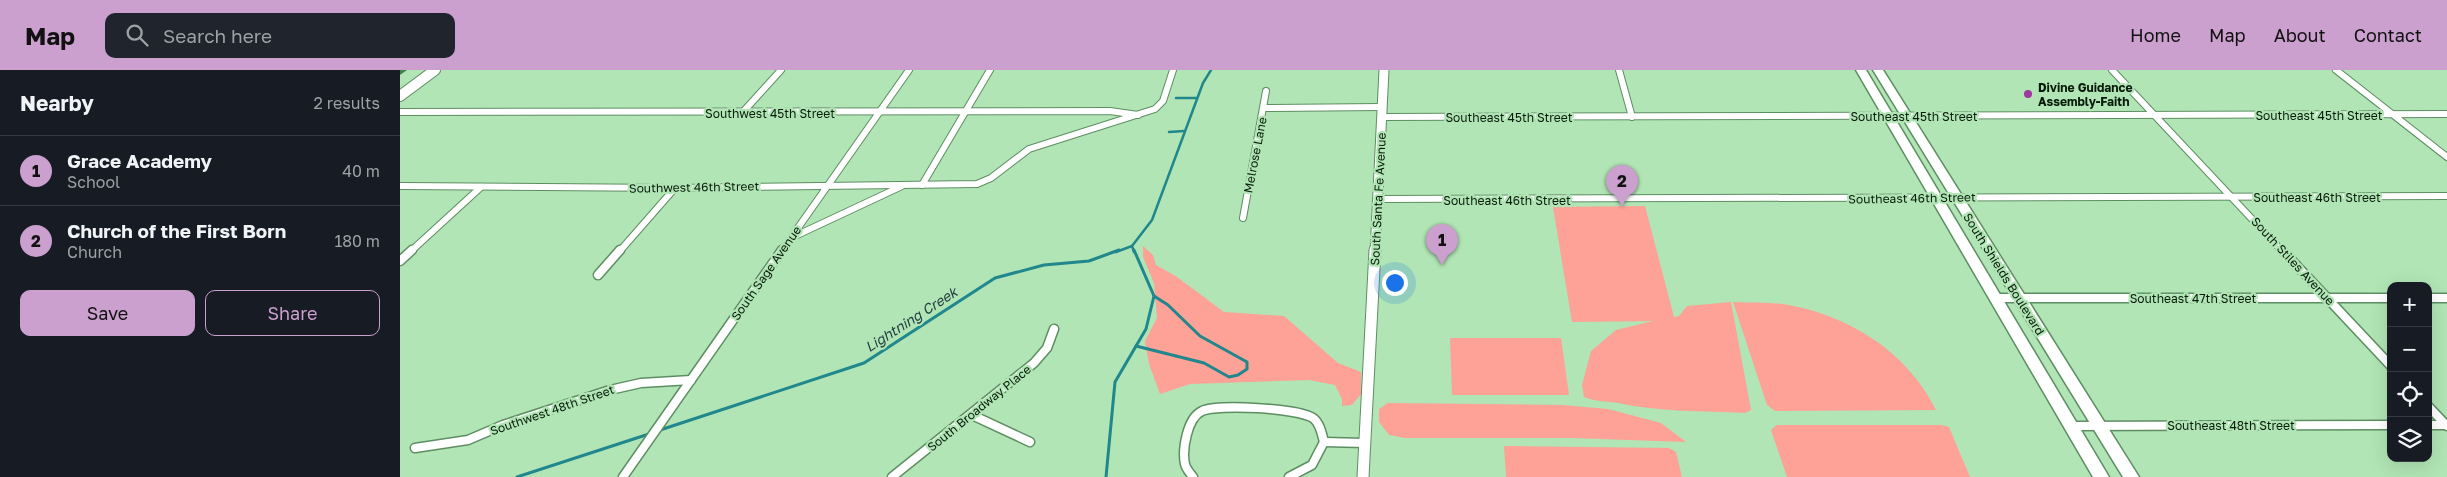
<!DOCTYPE html>
<meta charset="utf-8">
<style>
body{margin:0;font-family:"Golos Text",sans-serif;background:#20242c;color:#f1f3f6}
.controls{position:absolute;right:15px;bottom:15px;display:grid;overflow:hidden;border-radius:10px;box-shadow:0 5px 20px #0002}
.controls button{width:45px;height:45px;display:grid;place-items:center;padding:0;border:0;border-bottom:1px solid #363941;background:#171b24;color:#f1f3f6;font:25px sans-serif}
.you{position:absolute;left:994px;top:212px;width:18px;height:18px;margin:-12px;border:4px solid #fff;border-radius:50%;background:#1a73e8;box-shadow:0 0 0 8px #1a73e833}
.badge{display:grid;place-items:center;width:32px;height:32px;border-radius:50%;background:#cb9fce;color:#111;font-size:16px;font-weight:700}
.pin{position:absolute;translate:-50% -41px;filter:drop-shadow(0 1px 2px #0008)}
.pin::after{content:'';position:absolute;top:26px;width:18px;height:15px;background:inherit;clip-path:polygon(0 0,100% 0,50% 100%)}
.list{margin:0;padding:0;list-style:none}
h2{display:flex;justify-content:space-between;align-items:center;height:65px;margin:0;padding:0 20px;font-size:21px}
h2 small{font-size:16px;font-weight:400;color:#9ea1a6}
.list li{display:grid;grid-template-columns:32px 1fr auto;gap:15px;align-items:center;box-sizing:border-box;height:70px;padding:0 20px;border-top:1px solid #363941}
.list b{display:block;font-size:19px;white-space:nowrap}
.list p{margin:0;font-size:16px;white-space:nowrap;color:#9ea1a6}
.list em{font-size:16px;font-style:normal;color:#9ea1a6}
.actions{display:flex;gap:10px;padding:15px 20px}
.actions a{flex:1;padding:11px 0;border:1px solid #cb9fce;border-radius:10px;text-align:center;font-size:18px;color:#cb9fce}
.actions .main{background:#cb9fce;color:#111}
.icon{flex:none;width:28px;height:28px;fill:none;stroke:currentColor;stroke-width:2;stroke-linecap:round;stroke-linejoin:round}
.map{position:relative;flex:none;width:2047px;height:407px;overflow:hidden}
header{display:flex;align-items:center;gap:30px;box-sizing:border-box;height:70px;padding:0 25px;background:#cb9fce;color:#111}
header strong{font-size:24px}
nav{display:flex;gap:28px;margin-inline-start:auto;font-size:18px}
.search{width:350px;height:45px;background:#20242c;display:flex;align-items:center;gap:12px;box-sizing:border-box;padding:0 18px;border-radius:10px;color:#9ea1a6;font-size:19px}
main{display:flex}
aside{flex:1;background:#171b24}
.map>svg:first-child{display:block}
.green{fill:#fea196}
.lines{fill:none;stroke-linecap:round;stroke-linejoin:round}
.stream-far1{stroke:#20878d;stroke-width:2.5}
.stream{stroke:#20878d;stroke-width:3}
.minor-far1-casing{stroke:#5d8e62;stroke-width:8}
.minor-casing{stroke:#5d8e62;stroke-width:11}
.tertiary-far1-casing{stroke:#5d8e62;stroke-width:11}
.tertiary-casing{stroke:#5d8e62;stroke-width:13}
.secondary-casing{stroke:#5d8e62;stroke-width:12}
.primary-casing{stroke:#5d8e62;stroke-width:3}
.minor-far1{stroke:#fff;stroke-width:6}
.minor{stroke:#fff;stroke-width:8}
.tertiary-far1{stroke:#fff;stroke-width:9}
.tertiary{stroke:#fff;stroke-width:11}
.secondary{stroke:#fff;stroke-width:10}
.primary{fill:#fff;fill-rule:evenodd}
.shaded-wall{fill:#42814b}
.poi-dot{fill:#9c389e;stroke:#b1e5b5;stroke-width:2}
.labels{text-anchor:middle;dominant-baseline:central;stroke-width:4.5;stroke-linejoin:round;paint-order:stroke}
.poi-label{font-size:12px;font-weight:bold;fill:#081b0a;stroke:#b1e5b5;text-anchor:start}
.street-label{font-size:12px;fill:#081b0a;stroke:#b1e5b5}
.water-label{font-size:14px;font-style:italic;fill:#223e42;stroke:#b1e5b5}
</style>
<header>
<strong>Map</strong>
<div class="search"><svg class="icon" aria-label="search" viewBox="0 0 24 24"><circle cx="10" cy="10" r="6"/><path d="M15 15l6 6"/></svg>Search here</div>
<nav><a>Home</a><a>Map</a><a>About</a><a>Contact</a></nav>
</header>
<main>
<aside>
<h2>Nearby<small>2 results</small></h2>
<ul class="list">
<li><span class="badge">1</span><div><b>Grace Academy</b><p>School</p></div><em>40 m</em></li>
<li><span class="badge">2</span><div><b>Church of the First Born</b><p>Church</p></div><em>180 m</em></li>
</ul>
<div class="actions"><a class="main">Save</a><a>Share</a></div>
</aside>
<div class="map">
<svg width="2047" height="407" viewBox="0 0 2047 407">
<rect width="100%" height="100%" fill="#b1e5b5"/>
<g class="green">
<path d="M1245,136L1274,247L1279,246L1287,236L1331,232L1351,340L1345,343C1303,341 1259,342 1218,333C1206,331 1196,332 1184,327L1182,315L1191,281L1216,260L1253,251L1172,252L1153,137Z"/>
<path d="M743,176L753,185L756,195L777,207L824,242L884,246L938,293L961,302V324L952,335L942,336V329L935,315L909,310L790,314L760,324L749,294L745,271L757,248L754,213L743,187Z"/>
<path d="M1333,232C1349,233 1367,232 1383,234C1447,244 1507,281 1536,340L1375,341L1367,335Z"/>
<path d="M1050,268H1161L1169,325H1052Z"/>
<path d="M988,333L1162,335L1208,339L1261,353L1286,372L1171,368H1005L989,365L979,352V339Z"/>
<path d="M1377,355H1541L1549,357L1570,407H1387L1371,360Z"/>
<path d="M1104,376L1269,378L1276,382L1282,407H1106Z"/>
</g>
<g class="lines">
<g class="stream-far1">
<path d="M776,28H797"/>
<path d="M769,62L784,61"/>
<path d="M732,176L734,182"/>
<path d="M716,182L732,176L752,150L803,13L811,0"/>
</g>
<g class="stream">
<path d="M736,276L804,293L829,307L838,305L847,299V292L800,266L768,235L754,226"/>
<path d="M257,361L464,293L595,208L644,195L689,191L719,180"/>
<path d="M117,407L252,363"/>
<path d="M706,407L715,312L746,259L754,226L734,180"/>
</g>
<g class="minor-far1-casing">
<g id="minor-far1">
<path d="M1219,0L1232,47"/>
<path d="M1712,0L1883,182"/>
<path d="M1936,0L2047,87"/>
<path d="M864,38L982,37"/>
<path d="M0,42L710,41L738,45"/>
<path d="M342,43L381,0"/>
<path d="M982,47L2047,44"/>
<path d="M522,115L590,0"/>
<path d="M0,116L275,118L577,114L591,108L629,79L755,39L763,31L773,0"/>
<path d="M978,129L2047,126"/>
<path d="M843,148L866,21"/>
<path d="M393,167L502,116"/>
<path d="M10,182L81,117"/>
<path d="M219,182L275,118"/>
<path d="M381,182L509,0"/>
</g>
</g>
<g class="minor-casing">
<g id="minor">
<path d="M1882,180L1991,296"/>
<path d="M0,191L12,180"/>
<path d="M198,205L220,180"/>
<path d="M1595,228H1991"/>
<path d="M2028,228H2047"/>
<path d="M2028,336L2047,356"/>
<path d="M572,345L630,372"/>
<path d="M2028,355H2047"/>
<path d="M1671,356L1991,355"/>
<path d="M924,372L965,373"/>
<path d="M15,378L68,370L103,355L210,320L241,313L291,310"/>
<path d="M223,407L382,180"/>
<path d="M492,407L634,293L647,278L654,259"/>
<path d="M793,407C790,403 786,399 785,394C782,380 787,348 802,341C818,334 898,338 913,348C920,353 922,364 924,372"/>
<path d="M889,407L912,395L924,372"/>
</g>
</g>
<g class="tertiary-far1-casing">
<path id="tertiary-far1" d="M975,182L984,0"/>
</g>
<g class="tertiary-casing">
<path id="tertiary" d="M963,407L975,180"/>
</g>
<g class="secondary-casing">
<path id="secondary" d="M0,26L35,0"/>
</g>
<g class="primary-casing">
<g id="primary">
<path d="M1456,0H1466L1709,407H1693Z"/>
<path d="M1473,0H1483L1739,407H1723Z"/>
</g>
</g>
<use href="#minor-far1" class="minor-far1"/>
<use href="#minor" class="minor"/>
<use href="#tertiary-far1" class="tertiary-far1"/>
<use href="#tertiary" class="tertiary"/>
<use href="#secondary" class="secondary"/>
<use href="#primary" class="primary"/>
</g>
<path class="shaded-wall" d="M0,0H7L0,5Z"/>
<circle class="poi-dot" cx="1628" cy="24" r="5"/>
<g class="labels">
<g class="poi-label">
<text x="1638" y="17">Divine Guidance<tspan x="1638" dy="14">Assembly-Faith</tspan></text>
</g>
<g class="street-label">
<text x="370" y="43">Southwest 45th Street</text>
<text x="1919" y="45">Southeast 45th Street</text>
<text x="1514" y="46">Southeast 45th Street</text>
<text x="1109" y="47">Southeast 45th Street</text>
<text transform="translate(855 85) rotate(-79)">Melrose Lane</text>
<text transform="translate(294 117) rotate(-1)">Southwest 46th Street</text>
<text x="1917" y="127">Southeast 46th Street</text>
<text transform="translate(1512 128) rotate(-1)">Southeast 46th Street</text>
<text transform="translate(978 129) rotate(-87)">South Santa Fe Avenue</text>
<text x="1107" y="130">Southeast 46th Street</text>
<text transform="translate(1893 191) rotate(47)">South Stiles Avenue</text>
<text transform="translate(366 203) rotate(-55)">South Sage Avenue</text>
<text transform="translate(1604 204) rotate(58)">South Shields Boulevard</text>
<text x="1793" y="228">Southeast 47th Street</text>
<text transform="translate(579 338) rotate(-39)">South Broadway Place</text>
<text transform="translate(152 340) rotate(-19)">Southwest 48th Street</text>
<text x="1831" y="355">Southeast 48th Street</text>
</g>
<g class="water-label">
<text transform="translate(511 249) rotate(-33)">Lightning Creek</text>
</g>
</g>
</svg>
<div class="controls">
<button>+</button>
<button>−</button>
<button><svg class="icon" aria-label="locate" viewBox="0 0 24 24"><circle cx="12" cy="12" r="6"/><path d="M12 2v4M12 18v4M2 12h4M18 12h4"/></svg></button>
<button><svg class="icon" aria-label="layers" viewBox="0 0 24 24"><path d="M12 4l9 5-9 5-9-5zM3 14l9 5 9-5"/></svg></button>
</div>
<div class="you"></div>
<div class="pin badge" style="left:1042px;top:195px">1</div>
<div class="pin badge" style="left:1222px;top:136px">2</div>
</div>
</main>
